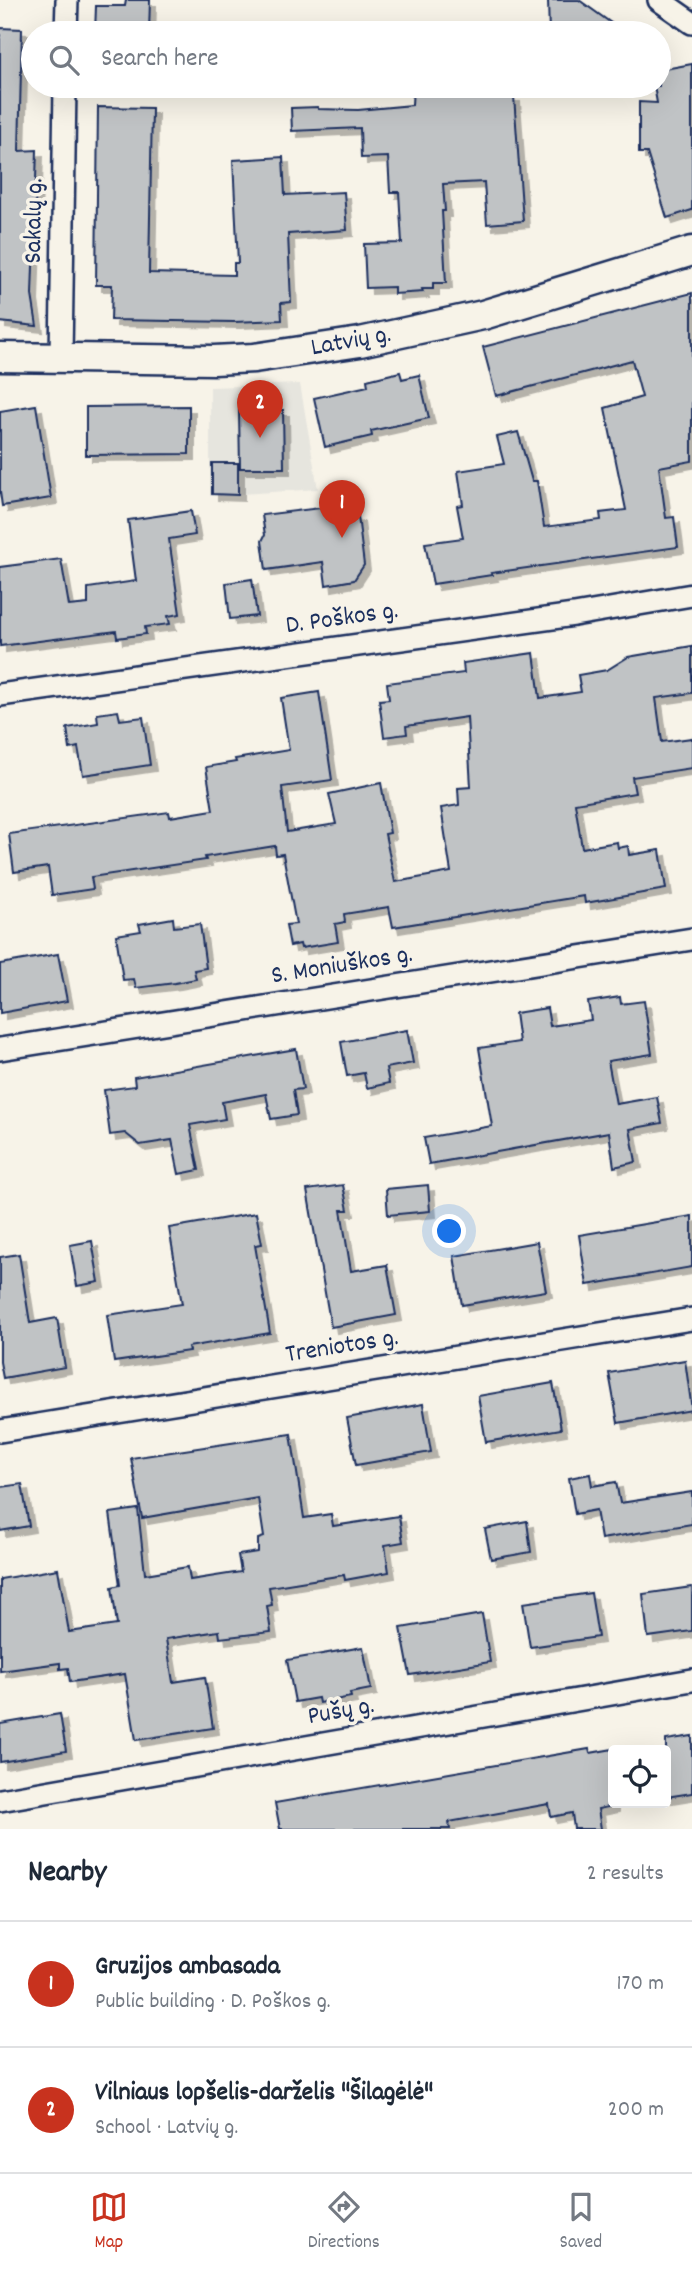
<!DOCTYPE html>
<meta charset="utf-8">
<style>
body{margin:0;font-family:Dekko,sans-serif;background:#f2f2f3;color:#1f2937}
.controls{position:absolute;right:21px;bottom:21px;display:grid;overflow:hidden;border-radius:7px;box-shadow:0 7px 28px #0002}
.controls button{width:63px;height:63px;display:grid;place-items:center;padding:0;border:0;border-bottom:2px solid #e0e1e3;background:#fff;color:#1f2937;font:35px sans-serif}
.you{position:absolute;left:450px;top:1232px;width:24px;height:24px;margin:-18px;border:5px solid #fff;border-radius:50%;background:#1a73e8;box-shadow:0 0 0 10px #1a73e833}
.badge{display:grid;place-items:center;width:46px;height:46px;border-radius:50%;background:#c8321e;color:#fff;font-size:23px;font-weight:700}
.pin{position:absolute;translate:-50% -58px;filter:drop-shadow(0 2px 4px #0008)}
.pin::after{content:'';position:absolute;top:37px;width:24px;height:21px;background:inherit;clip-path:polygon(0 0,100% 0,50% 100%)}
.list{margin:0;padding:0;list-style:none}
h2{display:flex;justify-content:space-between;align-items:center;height:91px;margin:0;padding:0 28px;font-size:30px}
h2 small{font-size:23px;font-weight:400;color:#747a83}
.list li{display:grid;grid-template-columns:46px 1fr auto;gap:21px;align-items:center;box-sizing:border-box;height:126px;padding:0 28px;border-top:2px solid #e0e1e3}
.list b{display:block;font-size:26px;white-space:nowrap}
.list p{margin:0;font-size:23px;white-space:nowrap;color:#747a83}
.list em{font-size:23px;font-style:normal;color:#747a83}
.icon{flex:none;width:38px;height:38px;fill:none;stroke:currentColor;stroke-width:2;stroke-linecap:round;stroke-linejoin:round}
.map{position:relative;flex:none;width:692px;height:1829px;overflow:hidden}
.search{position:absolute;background:#fff;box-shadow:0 7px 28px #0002;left:21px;right:21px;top:21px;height:77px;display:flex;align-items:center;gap:18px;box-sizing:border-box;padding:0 24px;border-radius:38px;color:#747a83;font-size:26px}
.sheet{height:343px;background:#fff}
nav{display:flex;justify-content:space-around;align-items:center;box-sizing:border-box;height:98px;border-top:2px solid #e0e1e3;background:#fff;font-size:19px;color:#747a83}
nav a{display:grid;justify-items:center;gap:4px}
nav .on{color:#c8321e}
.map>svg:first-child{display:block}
.built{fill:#e6e5de}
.building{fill:#c0c3c5;stroke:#1b2f5e;stroke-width:2;filter:url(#shadow)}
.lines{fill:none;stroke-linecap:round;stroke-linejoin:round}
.minor-casing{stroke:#1b2f5e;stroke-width:26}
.tertiary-casing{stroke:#1b2f5e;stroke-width:33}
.minor{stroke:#f7f3e8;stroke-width:21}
.tertiary{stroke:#f7f3e8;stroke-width:28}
.labels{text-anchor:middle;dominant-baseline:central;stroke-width:7;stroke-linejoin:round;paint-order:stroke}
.street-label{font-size:26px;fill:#1b2f5e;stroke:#f7f3e8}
</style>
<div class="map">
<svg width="692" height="1829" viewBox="0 0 692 1829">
<defs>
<filter id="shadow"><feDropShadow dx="6" dy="6" stdDeviation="0" flood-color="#0004"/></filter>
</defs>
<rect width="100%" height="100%" fill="#f7f3e8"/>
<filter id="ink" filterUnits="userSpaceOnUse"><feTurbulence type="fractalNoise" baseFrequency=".0143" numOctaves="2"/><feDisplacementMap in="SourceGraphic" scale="14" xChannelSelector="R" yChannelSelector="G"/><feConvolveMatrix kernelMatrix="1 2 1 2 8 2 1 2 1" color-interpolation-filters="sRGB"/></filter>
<g filter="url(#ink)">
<path class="built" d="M300,384L318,489L210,496V387Z"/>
<g class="building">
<path d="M126,0H150L149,33H95L96,6H125Z"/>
<path d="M548,0H579L625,33H549Z"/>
<path d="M0,28L22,29L19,151L37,150L32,295L37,326L0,322Z"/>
<path d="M692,64V210L667,218L647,153H639V102L657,103L654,86H659V70Z"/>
<path d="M413,86H451V95L514,96L523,221L487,224L484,182L443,184L445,211H442L446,283H433V289H422L423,292L394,294V287L366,288L364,244L402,243L399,192H390L388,157L361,158L360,128L292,131L291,108L318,107V109L358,110L412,105Z"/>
<path d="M98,107L152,108L149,273L234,275V263H238L233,160L283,157L285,195L344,192L347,230L288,234L291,302L281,303L282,320L234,322L111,320L112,285H96Z"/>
<path d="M692,293V461L659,467L666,518L674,517L678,547L491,573L492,575L433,584L425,543L463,538L457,506L463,505L458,471L504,464L497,437L518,432L532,481H537L544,527L601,520L600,513L626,510L605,408L642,397L632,360L496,396L483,347Z"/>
<path d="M400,372L402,379L419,375L429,418L371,431L372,436L325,447L314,398L368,386L367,380Z"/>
<path d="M36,405L51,498L2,506L0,492V411Z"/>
<path d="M189,406V454L86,455V407Z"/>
<path d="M239,410H283L284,468H240Z"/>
<path d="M212,463H238V495L212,494Z"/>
<path d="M320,508L331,520L358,516L364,565L354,580L326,585L323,562L266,570L262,541L265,535L262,515Z"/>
<path d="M191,511L195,535L169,539L180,614L168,616L170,624L145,627L146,634L117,638L116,631L0,646V567L61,559L69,606L88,604V588L136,581L128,520Z"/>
<path d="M252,579L257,616L230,619L226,583Z"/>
<path d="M692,646V693L656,698L662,742L692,738V768L632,777L635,793L575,803L582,848L617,842L618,848L628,846L629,855L660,850L666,889L585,903L584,896L393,927L389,907L344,914L345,922L335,924L338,942L301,948L300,944L290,946L286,925L296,924L283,854L276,855L275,846L205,857L206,860L91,877L93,889L52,895L48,867L14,872L9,834L169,812L170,817L213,810L206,767L236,762L235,759L289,750L281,698L319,692L332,780L282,787L287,832L336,824L329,794L381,783L390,833L385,834L395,882L451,872L441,808L459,805L458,788L471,787L467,717L406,726L407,734L384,737L379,700L389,699L387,683L464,673L463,663L534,653L540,698L581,692L578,675L607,670L628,657Z"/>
<path d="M118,711L120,720L143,717L150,765L83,775L78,747L70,749L67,728L98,723L97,714Z"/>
<path d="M173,918L174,927L200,924L206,968L194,970L196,979L175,983L136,988L134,979L123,980L116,935L141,931L139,924Z"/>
<path d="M58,954L67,1001L0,1013V964Z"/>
<path d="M620,997L621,1004L644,1001L652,1054L608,1061L616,1104L657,1097L662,1123L630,1129L636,1162L614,1167L609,1132L429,1164L424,1138L492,1126L479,1048L519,1042L515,1013L547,1008L550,1026L591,1020L588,1002Z"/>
<path d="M407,1030L413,1063L386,1068L389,1083L367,1088L364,1073L347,1076L341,1042Z"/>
<path d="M296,1049L303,1089L293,1090L297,1115L271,1119L266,1094L222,1102L225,1119L190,1125L199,1170L179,1174L172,1140L140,1145L125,1133L110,1135L104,1090L135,1086L134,1077Z"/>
<path d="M343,1185L348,1210H341L351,1271L387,1265L396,1315L331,1327L307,1190Z"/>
<path d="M428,1185L430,1211L388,1215L386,1189Z"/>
<path d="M256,1213L262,1244L255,1245L270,1333L188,1347L189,1351L114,1362L107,1315L182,1304L169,1228Z"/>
<path d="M692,1216V1267L587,1285L579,1235Z"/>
<path d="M92,1241L99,1282L77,1286L70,1245Z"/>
<path d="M537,1242L546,1291L462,1305L454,1256Z"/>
<path d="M19,1254L30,1323L57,1318L65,1367L3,1378L0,1362V1257Z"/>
<path d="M685,1360L692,1410L618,1423L609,1373Z"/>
<path d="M553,1383L561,1429L486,1442L478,1396Z"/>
<path d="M423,1404L431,1452L356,1465L347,1418Z"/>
<path d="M291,1434L304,1518L331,1514L333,1526L399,1516L403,1542L385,1545L389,1572L345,1580L344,1575L269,1587L272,1605L267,1606L271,1632L220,1638L219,1631L166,1639L173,1682L205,1677L213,1728L136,1740L125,1674L70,1682L68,1668L60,1669V1663L0,1671V1579L58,1569L69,1632L117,1625L112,1587L120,1585L110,1513L138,1509L145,1574L188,1567L190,1580L241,1572L238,1555L258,1552V1539L264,1537L258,1498L142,1518L131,1458Z"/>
<path d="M590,1474L592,1486L616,1482L620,1503L692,1492V1524L601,1539L596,1510L575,1514L569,1478Z"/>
<path d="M22,1484L29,1526L0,1531V1487Z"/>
<path d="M527,1521L531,1552L491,1559L485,1529Z"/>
<path d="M692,1587V1631L648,1637L643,1594Z"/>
<path d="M591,1593L598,1637L530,1647L523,1603Z"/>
<path d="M482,1614L490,1662L410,1675L401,1628Z"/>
<path d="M363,1647L371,1689L350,1693L351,1697L319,1703L318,1698L295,1702L287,1660Z"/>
<path d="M60,1714L66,1751L0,1762V1724Z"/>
<path d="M692,1736V1793L666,1797V1740Z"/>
<path d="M589,1749L590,1753L613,1749V1806L598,1809L601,1829H574L572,1813L551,1817L549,1804L449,1822L450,1829H280L275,1803Z"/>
</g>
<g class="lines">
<g class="minor-casing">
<g id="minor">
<path d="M659,0L692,23"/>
<path d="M66,33L67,0"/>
<path d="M61,358L65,86"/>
<path d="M0,695L574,615L692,595"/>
<path d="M0,1049L692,939"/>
<path d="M0,1431L692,1319"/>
<path d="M0,1800L692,1680"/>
</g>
</g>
<g class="tertiary-casing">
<path id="tertiary" d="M0,357L214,360L254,358L360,342L483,315L692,251"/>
</g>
<use href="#minor" class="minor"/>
<use href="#tertiary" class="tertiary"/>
</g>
</g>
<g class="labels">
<g class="street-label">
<text transform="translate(35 221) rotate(-89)">Sakalų g.</text>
<text transform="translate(351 342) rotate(-10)">Latvių g.</text>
<text transform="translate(342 619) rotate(-8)">D. Poškos g.</text>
<text transform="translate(342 966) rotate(-9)">S. Moniuškos g.</text>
<text transform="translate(342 1347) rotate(-9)">Treniotos g.</text>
<text transform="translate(341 1712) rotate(-10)">Pušų g.</text>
</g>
</g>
</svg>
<div class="controls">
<button><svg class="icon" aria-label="locate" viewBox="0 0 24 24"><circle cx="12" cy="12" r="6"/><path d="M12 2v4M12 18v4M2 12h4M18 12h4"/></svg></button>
</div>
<div class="you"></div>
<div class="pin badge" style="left:342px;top:538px">1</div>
<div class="pin badge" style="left:260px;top:438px">2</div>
<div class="search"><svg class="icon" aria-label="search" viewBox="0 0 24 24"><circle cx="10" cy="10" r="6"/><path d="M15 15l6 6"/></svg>Search here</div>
</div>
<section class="sheet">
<h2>Nearby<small>2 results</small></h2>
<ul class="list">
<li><span class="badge">1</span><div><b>Gruzijos ambasada</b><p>Public building · D. Poškos g.</p></div><em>170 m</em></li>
<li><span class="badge">2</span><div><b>Vilniaus lopšelis-darželis &quot;Šilagėlė&quot;</b><p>School · Latvių g.</p></div><em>200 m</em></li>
</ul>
</section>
<nav>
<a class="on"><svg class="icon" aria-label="map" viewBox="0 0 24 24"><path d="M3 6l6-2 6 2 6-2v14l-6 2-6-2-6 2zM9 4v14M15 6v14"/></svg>Map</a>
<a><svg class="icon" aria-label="directions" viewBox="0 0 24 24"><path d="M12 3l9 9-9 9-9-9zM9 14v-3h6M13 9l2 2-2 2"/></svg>Directions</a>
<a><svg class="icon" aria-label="saved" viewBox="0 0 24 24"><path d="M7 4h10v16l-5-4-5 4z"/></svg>Saved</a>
</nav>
